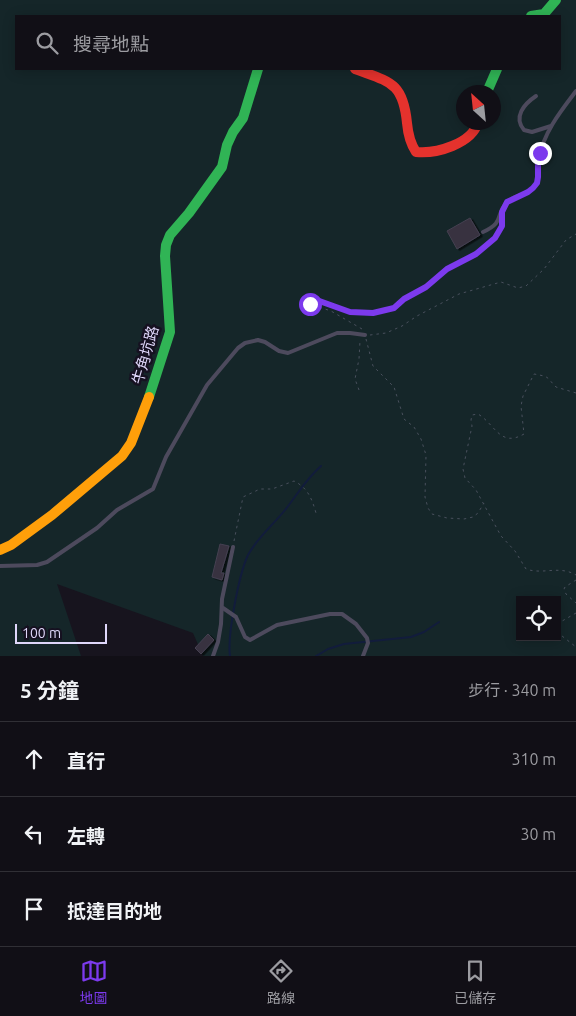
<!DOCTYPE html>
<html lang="zh-TW">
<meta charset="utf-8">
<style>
body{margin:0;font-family:Ubuntu,"Noto Sans TC",sans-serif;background:#1a181f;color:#f1f3f6}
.controls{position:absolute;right:15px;bottom:15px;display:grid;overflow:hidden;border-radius:0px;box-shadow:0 2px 12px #0003}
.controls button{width:45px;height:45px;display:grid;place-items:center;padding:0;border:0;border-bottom:1px solid #302f35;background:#110f16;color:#f1f3f6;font:25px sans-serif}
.compass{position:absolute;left:456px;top:85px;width:45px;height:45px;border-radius:50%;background:#110f16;box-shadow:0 2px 12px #0003;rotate:333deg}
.scale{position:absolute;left:15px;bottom:12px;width:92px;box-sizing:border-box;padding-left:5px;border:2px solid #dfd7fa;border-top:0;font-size:14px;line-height:18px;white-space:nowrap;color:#dfd7fa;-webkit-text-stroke:4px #161121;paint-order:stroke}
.stop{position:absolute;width:15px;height:15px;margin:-11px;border:4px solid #7c3aed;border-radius:50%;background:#fff}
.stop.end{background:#7c3aed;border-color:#fff;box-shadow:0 1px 5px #0008}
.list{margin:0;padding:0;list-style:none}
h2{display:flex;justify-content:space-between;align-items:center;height:65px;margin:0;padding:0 20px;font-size:21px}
h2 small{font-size:16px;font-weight:400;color:#9c9ca1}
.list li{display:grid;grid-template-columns:32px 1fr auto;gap:15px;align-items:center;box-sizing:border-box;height:75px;padding:0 20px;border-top:1px solid #302f35}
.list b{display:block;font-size:19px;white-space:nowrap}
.list em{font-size:16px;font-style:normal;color:#9c9ca1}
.icon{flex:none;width:28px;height:28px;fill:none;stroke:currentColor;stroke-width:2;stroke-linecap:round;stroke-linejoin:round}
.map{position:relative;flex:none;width:576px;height:656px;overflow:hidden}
.search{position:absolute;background:#110f16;box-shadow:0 2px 12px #0003;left:15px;right:15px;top:15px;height:55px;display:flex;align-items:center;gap:12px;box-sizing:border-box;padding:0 18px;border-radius:0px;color:#9c9ca1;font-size:19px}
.sheet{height:290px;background:#110f16}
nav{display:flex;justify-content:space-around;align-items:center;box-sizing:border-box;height:70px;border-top:1px solid #302f35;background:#110f16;font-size:14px;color:#9c9ca1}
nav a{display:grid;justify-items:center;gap:2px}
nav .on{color:#7c3aed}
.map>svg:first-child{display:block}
.green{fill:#152629;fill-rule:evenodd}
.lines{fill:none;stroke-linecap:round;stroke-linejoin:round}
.stream{stroke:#121c3c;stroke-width:2}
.building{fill:#373240;stroke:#454051;filter:url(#shadow)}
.path{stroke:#49505d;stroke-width:1;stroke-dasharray:2.5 4;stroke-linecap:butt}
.lane{stroke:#4d4a5d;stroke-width:4}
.fast{stroke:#30b455;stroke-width:10}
.slow{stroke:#ff9f0a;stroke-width:10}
.jam{stroke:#e5322d;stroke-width:10}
.route{stroke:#7c3aed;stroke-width:6}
.labels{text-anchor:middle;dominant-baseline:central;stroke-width:5;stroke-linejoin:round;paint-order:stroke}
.street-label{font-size:15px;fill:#dfd7fa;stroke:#161121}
</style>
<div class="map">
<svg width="576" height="656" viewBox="0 0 576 656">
<defs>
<filter id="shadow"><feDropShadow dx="2.5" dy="1.5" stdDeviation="0" flood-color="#0009"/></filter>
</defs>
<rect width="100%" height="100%" fill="#17141e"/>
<path class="green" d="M0,0H576V656H203L193,633L57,584L81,656H0ZM16,16H560V69H16ZM464,92H494V122H464ZM520,600H557V637H520Z"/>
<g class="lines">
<g class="stream">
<path d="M230,656C227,636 239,574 248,555C257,538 273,525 285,510C297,495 306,479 321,466"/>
<path d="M316,656L328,649L344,644L411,637L424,632L439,622"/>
</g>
</g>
<g class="building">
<path d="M470,218L480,235L457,249L447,231Z"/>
<path d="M220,544L229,546L221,573H224L222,580L212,577Z"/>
<path d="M208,634L214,640L201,654L195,648Z"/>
</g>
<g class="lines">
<g class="path">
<path d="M362,329L331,311L310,304L309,299H314L350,312L373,313L394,308L404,299L426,287L447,269L476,254L500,232L502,224"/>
<path d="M370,335L386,333L402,326L417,316L459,294L501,282L518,288L526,286L544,269L566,240L576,234"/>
<path d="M366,339L373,366L394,387L404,419L414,427L421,439L426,455L425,497L428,508L432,514L447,518L464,519L473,517L478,513L484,503"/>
<path d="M359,390L355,379L359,359L360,341"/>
<path d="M576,393L556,387C546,377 551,377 534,374L523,396L521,406L524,434C500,448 495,424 478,414L472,415L471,420L472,426L463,469L465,478L476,490L501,536L515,551L526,569C543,575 559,565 576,575"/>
<path d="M234,541L243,497L260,489H272L294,481C308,488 312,499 316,513"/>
<path d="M576,580L565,587L564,589L566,594L576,603"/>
<path d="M557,624L576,613"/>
<path d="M557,632L576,647"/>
</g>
<g class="lane">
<path d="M536,96C524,104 513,117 524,130L532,132L551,126"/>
<path d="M483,232C505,222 495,216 506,203C513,195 526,196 533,188C541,180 537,168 539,158C544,132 560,112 576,91"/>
<path d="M0,566L37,565L47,562L97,528L117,510L153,489L166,457L207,385L238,348L245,343L258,340L265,342L279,351L288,353L337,333H350L365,335"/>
<path d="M223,608L236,617L245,637L250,640L277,625L330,614H342L356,624L367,638L368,643L363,656"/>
<path d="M213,656L218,642L221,624L222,599L233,547"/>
</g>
<g class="fast">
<path d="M531,16L544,14L556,0"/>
<path d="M487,92L497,69"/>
<path d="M149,397L170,332L165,256L166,245L170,235L189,213L222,167L227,145L233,132L243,118L258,69"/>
</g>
<path class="slow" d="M0,550L11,545L52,515L122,456L131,443L149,397"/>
<path class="jam" d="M355,69C390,82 403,82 407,123C408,134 410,143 416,152C436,154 472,144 478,122"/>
</g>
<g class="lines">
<path class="route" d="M310,304L309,299L311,298L350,312L373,313L394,308L404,299L426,287L447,269L476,254L495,238L502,226V212L507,202L528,192L533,188L537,183L538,177V162L540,153"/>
</g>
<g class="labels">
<g class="street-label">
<text transform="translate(145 355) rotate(-74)">牛角坑路</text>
</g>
</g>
</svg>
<div class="controls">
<button><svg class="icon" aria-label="locate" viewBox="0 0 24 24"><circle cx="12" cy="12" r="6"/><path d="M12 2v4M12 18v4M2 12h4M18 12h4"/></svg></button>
</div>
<svg class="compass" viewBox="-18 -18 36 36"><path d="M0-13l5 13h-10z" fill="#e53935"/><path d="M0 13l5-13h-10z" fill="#9c9ca1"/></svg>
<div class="scale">100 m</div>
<div class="stop" style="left:310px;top:304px"></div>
<div class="stop end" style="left:540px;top:153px"></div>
<div class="search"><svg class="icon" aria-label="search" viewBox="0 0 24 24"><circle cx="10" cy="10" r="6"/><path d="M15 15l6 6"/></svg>搜尋地點</div>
</div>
<section class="sheet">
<h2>5 分鐘<small>步行 · 340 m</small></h2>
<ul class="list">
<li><svg class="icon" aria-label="ahead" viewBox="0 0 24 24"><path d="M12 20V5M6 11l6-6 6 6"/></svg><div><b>直行</b></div><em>310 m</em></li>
<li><svg class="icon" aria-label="left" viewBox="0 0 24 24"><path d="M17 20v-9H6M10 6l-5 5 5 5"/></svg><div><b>左轉</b></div><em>30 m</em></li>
<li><svg class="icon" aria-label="arrive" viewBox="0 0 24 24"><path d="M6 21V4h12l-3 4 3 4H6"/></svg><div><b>抵達目的地</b></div></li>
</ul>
</section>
<nav>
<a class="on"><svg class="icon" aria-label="map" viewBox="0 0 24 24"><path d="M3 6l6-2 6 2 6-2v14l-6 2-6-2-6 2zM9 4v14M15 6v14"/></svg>地圖</a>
<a><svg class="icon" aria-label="directions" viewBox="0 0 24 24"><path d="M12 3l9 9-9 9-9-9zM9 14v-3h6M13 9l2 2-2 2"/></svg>路線</a>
<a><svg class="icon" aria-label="saved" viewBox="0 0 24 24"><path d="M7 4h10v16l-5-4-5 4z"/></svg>已儲存</a>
</nav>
